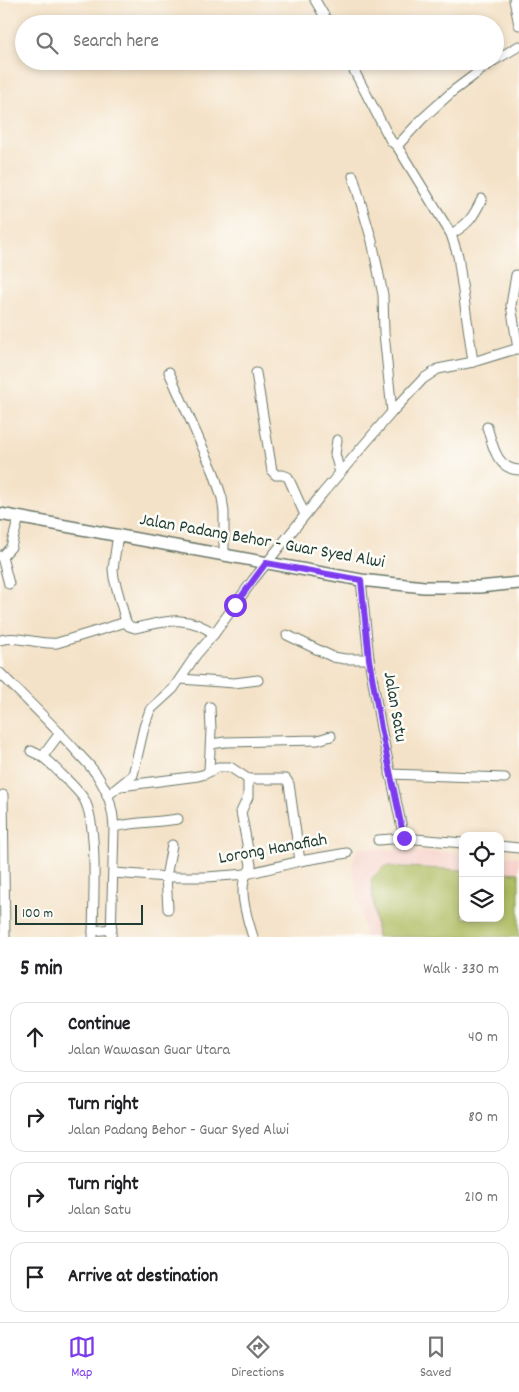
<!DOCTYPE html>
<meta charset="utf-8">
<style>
body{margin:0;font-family:Dekko,sans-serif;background:#f2f2f2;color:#202124}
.controls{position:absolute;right:15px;bottom:15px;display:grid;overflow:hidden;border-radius:10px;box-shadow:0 2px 8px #0003}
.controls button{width:45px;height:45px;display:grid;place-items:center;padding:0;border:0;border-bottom:1px solid #e0e0e0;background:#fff;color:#202124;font:25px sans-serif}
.scale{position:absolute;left:15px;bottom:12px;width:128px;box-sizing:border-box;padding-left:5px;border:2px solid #1f3d34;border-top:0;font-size:14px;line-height:18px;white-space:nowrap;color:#1f3d34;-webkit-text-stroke:4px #fdfcf7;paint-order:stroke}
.stop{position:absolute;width:15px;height:15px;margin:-11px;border:4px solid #7c3aed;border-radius:50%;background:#fff}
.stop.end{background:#7c3aed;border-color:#fff;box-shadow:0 1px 5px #0008}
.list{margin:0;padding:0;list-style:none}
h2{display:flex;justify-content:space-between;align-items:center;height:65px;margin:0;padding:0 20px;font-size:21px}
h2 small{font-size:16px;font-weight:400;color:#757577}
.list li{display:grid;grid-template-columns:32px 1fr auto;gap:15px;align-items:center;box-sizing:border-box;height:70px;margin:0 10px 10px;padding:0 10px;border:1px solid #e0e0e0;border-radius:15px}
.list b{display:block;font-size:19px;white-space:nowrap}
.list p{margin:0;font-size:16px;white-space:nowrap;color:#757577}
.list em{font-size:16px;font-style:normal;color:#757577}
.icon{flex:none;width:28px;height:28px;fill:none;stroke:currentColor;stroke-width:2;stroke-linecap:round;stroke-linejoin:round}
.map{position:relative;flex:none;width:519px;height:937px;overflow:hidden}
.search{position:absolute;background:#fff;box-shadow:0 2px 8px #0003;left:15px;right:15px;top:15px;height:55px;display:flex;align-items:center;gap:12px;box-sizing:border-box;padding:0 18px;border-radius:28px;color:#757577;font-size:19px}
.sheet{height:385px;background:#fff}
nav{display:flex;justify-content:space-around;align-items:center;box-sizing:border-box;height:70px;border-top:1px solid #e0e0e0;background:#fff;font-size:14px;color:#757577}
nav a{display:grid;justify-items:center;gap:2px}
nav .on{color:#7c3aed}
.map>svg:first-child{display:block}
.built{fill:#f7d0c9}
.green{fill:#adbb5e;stroke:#667c49}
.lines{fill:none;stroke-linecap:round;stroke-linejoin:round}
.minor-casing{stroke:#6a7768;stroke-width:11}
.major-casing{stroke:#6a7768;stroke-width:14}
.minor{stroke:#fff;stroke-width:9}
.major{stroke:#fff;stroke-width:11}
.route{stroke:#7c3aed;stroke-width:6}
.labels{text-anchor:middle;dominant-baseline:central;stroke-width:5;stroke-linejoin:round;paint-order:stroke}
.street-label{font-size:18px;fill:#1f3d34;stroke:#fdfcf7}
</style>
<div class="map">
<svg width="519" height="937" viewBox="0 0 519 937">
<rect width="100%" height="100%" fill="#fdfcf7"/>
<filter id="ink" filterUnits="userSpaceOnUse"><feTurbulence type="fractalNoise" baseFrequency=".02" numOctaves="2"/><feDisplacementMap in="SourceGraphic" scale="10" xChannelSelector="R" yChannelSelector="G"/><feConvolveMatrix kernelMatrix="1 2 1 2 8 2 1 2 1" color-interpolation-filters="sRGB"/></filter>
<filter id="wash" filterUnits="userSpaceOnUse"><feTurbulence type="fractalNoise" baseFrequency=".0096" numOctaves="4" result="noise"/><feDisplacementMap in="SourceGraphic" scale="20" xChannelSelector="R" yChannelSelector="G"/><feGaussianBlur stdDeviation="1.12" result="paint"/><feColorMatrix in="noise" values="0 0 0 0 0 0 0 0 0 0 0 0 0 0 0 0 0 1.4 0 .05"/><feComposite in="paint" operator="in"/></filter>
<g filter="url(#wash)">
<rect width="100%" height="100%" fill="#f4e2c8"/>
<path class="built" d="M358,848L463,854V918H500V856L519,857V937H365L352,863Z"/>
<path class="green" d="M385,866L463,870V918H500V872L519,873V937H377L371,879Z"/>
</g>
<g filter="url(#ink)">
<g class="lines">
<g class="minor-casing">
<g id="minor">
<path d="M315,0L329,24"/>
<path d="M514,0L519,25"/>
<path d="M495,60L519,46"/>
<path d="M349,61L391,141L397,146L451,234L458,256L473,362"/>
<path d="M397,146L422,119L453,91L493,61"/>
<path d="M353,176L372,241L383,295L384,333L392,412"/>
<path d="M451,234C469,224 473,217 482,199"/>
<path d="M516,275L511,305L518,349"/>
<path d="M169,372L214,473L222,498L224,512V555"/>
<path d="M256,373L272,471L276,475H283L288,477L305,515"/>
<path d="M487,427C493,445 496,469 519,470"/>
<path d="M337,440L335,454L340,473"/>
<path d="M118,534L113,569L114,578L126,622"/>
<path d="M0,556L2,557L9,584"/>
<path d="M2,557L11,547L19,517"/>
<path d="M361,580L369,659L381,728L404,838"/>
<path d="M287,635L333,657L345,659H369"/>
<path d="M0,640C19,635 38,645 57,643L126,622L129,626L135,628C164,622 188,613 214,634"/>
<path d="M0,673C26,699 53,725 78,753C85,761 95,770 100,780C109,794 113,811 114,827L111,937"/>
<path d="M181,679L234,683L258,680"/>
<path d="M211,744L225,742L318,740L331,736"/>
<path d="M31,751C44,756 51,764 61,774C69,782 78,790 84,799C99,826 93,905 93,937"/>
<path d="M43,756L60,733"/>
<path d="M209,771L211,730L210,707"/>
<path d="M390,774L505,778"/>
<path d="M248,779V797L241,812L251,865L250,870C235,883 248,921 253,937"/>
<path d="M121,786L198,776L205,774L218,767H230L248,779H286L289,784L300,861"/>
<path d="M3,795L5,937"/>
<path d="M107,796L133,775L144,727L150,710L173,689L196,655L214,634L253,580L322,494L392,412L423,379L438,369L473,362L519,348"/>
<path d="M114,827C137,821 155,823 178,819"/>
<path d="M378,840L404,838L463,843"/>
<path d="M500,846L519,848"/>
<path d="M114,873L166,877H207L246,874L300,861L347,853"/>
<path d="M168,909L166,877L172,845"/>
<path d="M93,931L112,929"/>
</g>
</g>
<g class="major-casing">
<path id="major" d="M0,514L361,580L424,587H479L519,583"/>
</g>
<use href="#minor" class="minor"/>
<use href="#major" class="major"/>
</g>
</g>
<g class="lines" filter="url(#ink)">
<path class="route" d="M235,605L266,563L361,580L369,659L381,728L404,838"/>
</g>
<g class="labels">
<g class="street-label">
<text transform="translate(262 542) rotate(10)">Jalan Padang Behor - Guar Syed Alwi</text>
<text transform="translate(394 707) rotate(80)">Jalan Satu</text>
<text transform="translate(273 850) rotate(-10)">Lorong Hanafiah</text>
</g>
</g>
</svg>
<div class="controls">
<button><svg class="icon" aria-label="locate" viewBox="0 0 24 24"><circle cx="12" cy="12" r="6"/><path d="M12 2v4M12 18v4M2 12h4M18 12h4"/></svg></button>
<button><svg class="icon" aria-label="layers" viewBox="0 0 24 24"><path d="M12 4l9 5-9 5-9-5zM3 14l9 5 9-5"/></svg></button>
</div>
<div class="scale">100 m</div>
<div class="stop" style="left:235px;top:605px"></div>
<div class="stop end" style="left:404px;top:838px"></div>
<div class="search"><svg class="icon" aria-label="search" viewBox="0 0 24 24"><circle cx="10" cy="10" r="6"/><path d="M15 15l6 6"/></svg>Search here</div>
</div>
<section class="sheet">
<h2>5 min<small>Walk · 330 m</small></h2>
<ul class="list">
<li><svg class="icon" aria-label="ahead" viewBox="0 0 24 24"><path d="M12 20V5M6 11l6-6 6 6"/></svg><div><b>Continue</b><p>Jalan Wawasan Guar Utara</p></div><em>40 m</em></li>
<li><svg class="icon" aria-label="right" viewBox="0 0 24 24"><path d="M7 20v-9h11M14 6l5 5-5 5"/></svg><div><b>Turn right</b><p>Jalan Padang Behor - Guar Syed Alwi</p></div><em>80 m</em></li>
<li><svg class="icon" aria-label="right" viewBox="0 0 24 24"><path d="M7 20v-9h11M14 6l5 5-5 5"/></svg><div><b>Turn right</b><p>Jalan Satu</p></div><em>210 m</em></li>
<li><svg class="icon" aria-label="arrive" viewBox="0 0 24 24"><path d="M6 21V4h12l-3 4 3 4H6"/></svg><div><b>Arrive at destination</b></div></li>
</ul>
</section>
<nav>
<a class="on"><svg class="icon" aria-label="map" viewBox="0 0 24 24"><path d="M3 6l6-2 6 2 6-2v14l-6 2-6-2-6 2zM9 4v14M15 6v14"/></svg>Map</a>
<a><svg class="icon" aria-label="directions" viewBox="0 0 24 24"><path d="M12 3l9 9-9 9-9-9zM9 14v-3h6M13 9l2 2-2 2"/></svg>Directions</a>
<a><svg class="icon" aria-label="saved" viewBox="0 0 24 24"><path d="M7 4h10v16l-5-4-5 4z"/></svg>Saved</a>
</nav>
